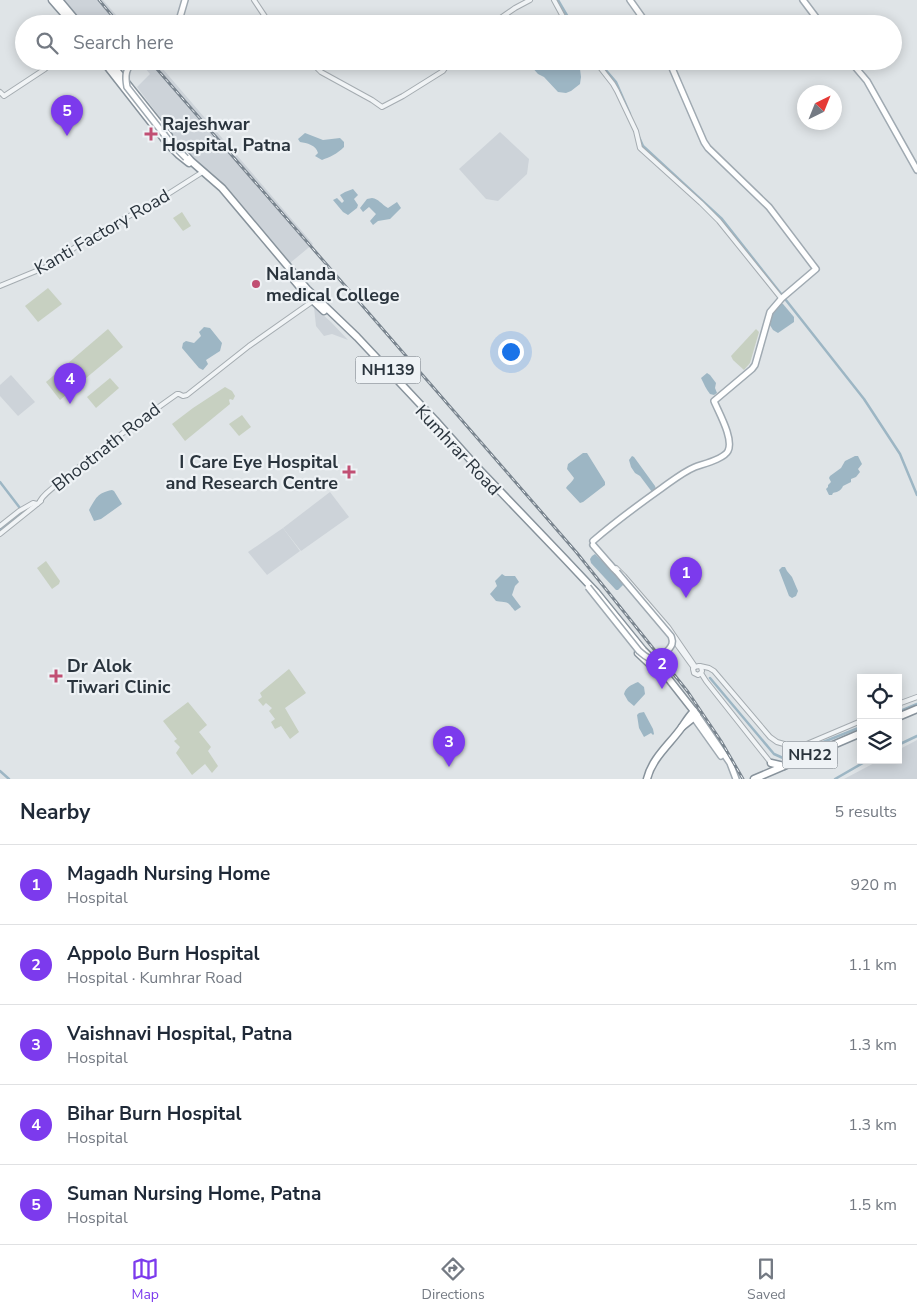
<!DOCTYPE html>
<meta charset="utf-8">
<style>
body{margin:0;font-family:"Nunito Sans",sans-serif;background:#f2f2f3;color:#1f2937}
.controls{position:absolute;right:15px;bottom:15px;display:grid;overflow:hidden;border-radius:0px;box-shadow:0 2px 12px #0003}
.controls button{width:45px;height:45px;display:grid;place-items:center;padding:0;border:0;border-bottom:1px solid #e0e1e3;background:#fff;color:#1f2937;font:25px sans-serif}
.compass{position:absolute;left:797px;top:85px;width:45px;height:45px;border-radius:50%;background:#fff;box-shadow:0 2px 12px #0003;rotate:43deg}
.you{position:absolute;left:510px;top:351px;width:18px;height:18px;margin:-12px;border:4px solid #fff;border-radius:50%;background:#1a73e8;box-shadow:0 0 0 8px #1a73e833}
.badge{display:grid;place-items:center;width:32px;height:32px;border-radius:50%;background:#7c3aed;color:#fff;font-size:16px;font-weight:700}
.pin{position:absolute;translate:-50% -41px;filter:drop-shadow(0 1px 2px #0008)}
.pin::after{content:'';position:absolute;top:26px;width:18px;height:15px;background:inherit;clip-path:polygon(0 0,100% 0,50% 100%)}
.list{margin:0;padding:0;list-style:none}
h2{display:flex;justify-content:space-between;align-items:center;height:65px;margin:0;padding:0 20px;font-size:21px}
h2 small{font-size:16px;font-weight:400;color:#747a83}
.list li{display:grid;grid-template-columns:32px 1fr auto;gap:15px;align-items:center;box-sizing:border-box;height:80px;padding:0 20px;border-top:1px solid #e0e1e3}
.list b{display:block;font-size:19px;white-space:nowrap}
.list p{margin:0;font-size:16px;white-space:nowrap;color:#747a83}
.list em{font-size:16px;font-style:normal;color:#747a83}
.icon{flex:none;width:28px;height:28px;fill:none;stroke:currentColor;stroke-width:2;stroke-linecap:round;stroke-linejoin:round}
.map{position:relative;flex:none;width:917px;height:779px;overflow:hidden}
.search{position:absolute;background:#fff;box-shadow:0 2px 12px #0003;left:15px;right:15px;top:15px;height:55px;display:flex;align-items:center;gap:12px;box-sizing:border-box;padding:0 18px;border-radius:28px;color:#747a83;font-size:19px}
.sheet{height:465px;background:#fff}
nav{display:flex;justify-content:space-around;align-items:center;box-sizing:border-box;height:70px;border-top:1px solid #e0e1e3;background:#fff;font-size:14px;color:#747a83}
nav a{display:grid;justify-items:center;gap:2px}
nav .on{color:#7c3aed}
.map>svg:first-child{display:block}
.built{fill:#cdd3d9}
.green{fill:#c7d0c1}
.water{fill:#9db6c4}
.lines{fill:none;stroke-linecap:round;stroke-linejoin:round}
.canal{stroke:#9db6c4;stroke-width:2.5}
.minor-casing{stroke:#a5acb1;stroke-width:6}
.major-casing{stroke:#a0aab2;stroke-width:8}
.highway-casing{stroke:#88939c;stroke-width:9}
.minor{stroke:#f1f4f6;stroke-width:4}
.major{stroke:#fff;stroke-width:5}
.highway{stroke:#fff;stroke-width:6}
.rail-casing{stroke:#7a858f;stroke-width:3}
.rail{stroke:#eef2f5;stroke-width:1;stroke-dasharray:4;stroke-linecap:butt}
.major-bridge-casing{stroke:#a0aab2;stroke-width:8;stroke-linecap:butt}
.major-bridge{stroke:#fff;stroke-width:5}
.poi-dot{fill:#c14f73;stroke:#eef2f5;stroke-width:2}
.labels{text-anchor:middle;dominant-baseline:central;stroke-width:4.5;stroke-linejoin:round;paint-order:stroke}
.shield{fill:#eef2f5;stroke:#656d74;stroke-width:1}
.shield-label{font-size:16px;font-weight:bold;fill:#2a343d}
.poi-label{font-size:18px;font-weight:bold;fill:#2a343d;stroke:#eef2f5;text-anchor:start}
.street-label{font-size:18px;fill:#2a343d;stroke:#eef2f5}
</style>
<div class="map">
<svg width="917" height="779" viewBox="0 0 917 779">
<rect width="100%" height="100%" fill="#dfe4e7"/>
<g class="built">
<path d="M61,0H103L124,24H81Z"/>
<path d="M139,61H156L313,244L290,263L243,207L184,149L137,87L150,74Z"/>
<path d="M500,132L529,159L527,174L498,201L486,199L459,169Z"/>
<path d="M314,307L331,322L348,340L332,334L324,336L316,326Z"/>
<path d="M11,375L35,402L18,416L0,396V385Z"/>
<path d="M330,492L349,517L301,551L283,528Z"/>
<path d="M283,528L300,551L267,575L248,552Z"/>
<path d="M917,740V779H844L880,760H898V750Z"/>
</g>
<g class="green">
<path d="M182,212L191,226L183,231L173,218Z"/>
<path d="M48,288L62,304L38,322L25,306Z"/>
<path d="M108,329L123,347L60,400L46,382Z"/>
<path d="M756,329L759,332L750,363L744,370L733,360L731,356Z"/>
<path d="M110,378L119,388L96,408L87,397Z"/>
<path d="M225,387L232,391L235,396L233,400L230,399L229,400L230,404L185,441L172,424L193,408Z"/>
<path d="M242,415L251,427L239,436L229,424Z"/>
<path d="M46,561L60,581L59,584L52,589L37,568Z"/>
<path d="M289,669L306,693L285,708L299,732L290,739L281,726L275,729L271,722L275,719L269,711L272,708L266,703L263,706L258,700L262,697L260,693Z"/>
<path d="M188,702L207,725L199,732L211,747L208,751L218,766L212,773L205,764L192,775L176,753L180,747L174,741L177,739L163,721Z"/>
</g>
<g class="water">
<path d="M522,61H576L580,69L581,77L580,84L571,91L566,93L558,92L544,77L538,74L530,65L526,68Z"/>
<path d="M305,133L323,140L340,138L344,142V147C337,154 330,157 322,160L315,156L318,153C316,145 307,143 300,142L298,139Z"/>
<path d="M353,189L358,195L354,199L358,205L357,208L348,215L343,212L333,200L337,198L342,203L344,201L340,195L345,192Z"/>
<path d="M372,198C379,199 381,204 388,208L397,202L401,208L390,219L378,221L373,225L370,221L376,214L369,207L363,212L360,208L367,199Z"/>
<path d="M781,303L783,304L794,317V322L778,333L773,330L768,322L771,315Z"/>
<path d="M204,327L210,328L222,343L220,351L206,360L208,364L203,370L199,368L182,348L183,343L186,341L194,343L201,336L199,332Z"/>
<path d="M707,373L710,375L716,383L715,388L717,393L714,395L710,394C706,389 704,384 701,378Z"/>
<path d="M583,453H587L605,482V485L583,502L580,503L566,488C568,484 572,483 574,478L567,469L568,464Z"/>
<path d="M632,456L634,457L655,486L656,489L652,492L640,476L635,473L631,467L629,460Z"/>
<path d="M855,456H858L862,464L858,469L860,472L856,477L851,479V482L843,486C841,491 837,492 833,493L832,495H829L826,489L828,487V485L831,482L829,478L830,476L841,468L845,461Z"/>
<path d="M112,490L114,491L122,504L101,519L94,521L89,510C96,498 97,493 112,490Z"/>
<path d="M595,554L623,581V585L618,590H616L591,563L590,559L592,556Z"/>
<path d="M782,567H785L787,571L792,577L798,591L796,596L792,598L789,596L779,570Z"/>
<path d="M502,574L505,576H515L519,582L515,586L512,595L521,607L515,611C506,600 509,603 496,601L490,594L497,586L495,581Z"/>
<path d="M638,682L644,687L645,694L634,706L628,701L624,694C626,687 631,685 638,682Z"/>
<path d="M644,712L653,729L654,734L653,735L651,733L644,737L639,728L637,715L639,713Z"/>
</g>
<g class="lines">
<g class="canal">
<path d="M558,0L572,24"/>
<path d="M598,61L616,82L630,114"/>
<path d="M639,137L643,146L722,219L864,399L900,454L917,495"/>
<path d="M0,482L23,512L0,530"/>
<path d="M710,678L774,754L783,758L861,727"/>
<path d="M898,712L917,704"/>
<path d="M898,745L917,736"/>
<path d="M0,771L9,779"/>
<path d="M835,779L868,760"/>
</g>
<g class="minor-casing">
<g id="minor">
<path d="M254,0L266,18L272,24"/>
<path d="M554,0L567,24"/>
<path d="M492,24L515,8L530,0"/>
<path d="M310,61L321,72L372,100L382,107L403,96L443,71L450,61"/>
<path d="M595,61L613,84L617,91L636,131L640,148L701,203L719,221L781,298"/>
<path d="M0,92L4,96L45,69L55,61"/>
<path d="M0,286L46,267L80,244L145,207L157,201L201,173"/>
<path d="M40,501C45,492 57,485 66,478C101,448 139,421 177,394H179L183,396L187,395L249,346L313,301"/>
<path d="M0,526L19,511L33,503L37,504"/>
<path d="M0,534L41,501"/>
<path d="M616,568L624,576L668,627L694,665"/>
<path d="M673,639L694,668"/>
<path d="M700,666L709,668L714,671L770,737L777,742L784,744L794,746H802L861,721"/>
<path d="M701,673L698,675L694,673L693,669L694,667L699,666L701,667L702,671L701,673L706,681L771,763"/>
<path d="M898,704L917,697"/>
</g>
</g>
<g class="major-casing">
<g id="major">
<path d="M630,0L647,24"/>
<path d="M803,0L821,24"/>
<path d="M178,24L185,0"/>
<path d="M115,61L124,63L135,61"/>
<path d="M850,61L867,81L917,170"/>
<path d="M593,541C615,522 638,505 662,488C672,481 683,472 695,467C703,464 724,459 728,451C734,439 719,413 714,401L752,369L755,365L770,312L782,298L816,269L769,207L708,148L704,142L669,61"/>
<path d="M593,545L614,569L617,572"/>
<path d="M697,715L730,763L736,779"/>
<path d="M694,718L721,756"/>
</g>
</g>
<g class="highway-casing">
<g id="highway">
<path d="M52,0L73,24"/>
<path d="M59,0L79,24"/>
<path d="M103,61L168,144L179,155L189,163"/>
<path d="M109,61L169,136"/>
<path d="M184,153L191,161L222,188L307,289L357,337L435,420L475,465L564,558L596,592L643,650L657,664L697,715L682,727"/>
<path d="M294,280L305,293L324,311"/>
<path d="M638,653L656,670"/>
<path d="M898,717L917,709"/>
<path d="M771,763L784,766"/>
<path d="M647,779C652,758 670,744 682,727C686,721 689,716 694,711"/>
<path d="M754,779L861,733"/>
</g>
</g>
<use href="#minor" class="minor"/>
<use href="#major" class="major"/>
<use href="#highway" class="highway"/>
<g class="rail-casing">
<g id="rail">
<path d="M99,0L119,24"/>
<path d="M150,61L577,553L688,692L721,741L743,779"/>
</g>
</g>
<use href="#rail" class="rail"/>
<g class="major-bridge-casing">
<g id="major-bridge">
<path d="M135,61C125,68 125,76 127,87L170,142L186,158"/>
<path d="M588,587L639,651C643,654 647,659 653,659C659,659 670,650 672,644C673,640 672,639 671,636L617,572"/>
</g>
</g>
<use href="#major-bridge" class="major-bridge"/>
</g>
<g class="poi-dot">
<path d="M148.5 126.5h5v5h5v5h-5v5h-5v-5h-5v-5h5z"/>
<circle cx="256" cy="284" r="5"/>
<path d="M346.5 464.5h5v5h5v5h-5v5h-5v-5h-5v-5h5z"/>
<path d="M53.5 668.5h5v5h5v5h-5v5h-5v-5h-5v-5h5z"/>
</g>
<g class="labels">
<g class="shield">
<rect x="355.5" y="356.5" width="65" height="27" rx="4"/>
<rect x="782.5" y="741.5" width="55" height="27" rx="4"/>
</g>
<g class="shield-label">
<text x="388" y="370">NH139</text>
<text x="810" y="755">NH22</text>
</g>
<g class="poi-label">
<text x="162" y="124">Rajeshwar<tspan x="162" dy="21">Hospital, Patna</tspan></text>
<text x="266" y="274">Nalanda<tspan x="266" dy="21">medical College</tspan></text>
<text x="338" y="462" text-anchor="end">I Care Eye Hospital<tspan x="338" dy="21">and Research Centre</tspan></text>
<text x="67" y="666">Dr Alok<tspan x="67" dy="21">Tiwari Clinic</tspan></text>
</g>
<g class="street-label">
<text transform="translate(102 232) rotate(-30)">Kanti Factory Road</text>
<text transform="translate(106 447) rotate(-38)">Bhootnath Road</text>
<text transform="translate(458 450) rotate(47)">Kumhrar Road</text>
</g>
</g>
</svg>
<div class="controls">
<button><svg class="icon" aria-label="locate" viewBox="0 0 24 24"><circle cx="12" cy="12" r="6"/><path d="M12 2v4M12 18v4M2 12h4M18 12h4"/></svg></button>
<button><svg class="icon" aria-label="layers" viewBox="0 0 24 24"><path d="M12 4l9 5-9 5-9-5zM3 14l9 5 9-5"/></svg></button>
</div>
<svg class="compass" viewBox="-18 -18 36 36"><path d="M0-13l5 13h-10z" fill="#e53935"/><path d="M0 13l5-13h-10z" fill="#747a83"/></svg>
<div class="you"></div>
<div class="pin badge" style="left:686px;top:598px">1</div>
<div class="pin badge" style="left:662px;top:689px">2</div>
<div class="pin badge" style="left:449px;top:767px">3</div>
<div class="pin badge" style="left:70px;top:404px">4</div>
<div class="pin badge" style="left:67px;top:136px">5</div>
<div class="search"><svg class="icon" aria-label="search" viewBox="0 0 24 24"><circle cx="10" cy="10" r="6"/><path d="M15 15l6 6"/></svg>Search here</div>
</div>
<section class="sheet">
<h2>Nearby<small>5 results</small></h2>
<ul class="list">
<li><span class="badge">1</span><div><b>Magadh Nursing Home</b><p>Hospital</p></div><em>920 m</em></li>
<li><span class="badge">2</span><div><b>Appolo Burn Hospital</b><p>Hospital · Kumhrar Road</p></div><em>1.1 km</em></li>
<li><span class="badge">3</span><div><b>Vaishnavi Hospital, Patna</b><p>Hospital</p></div><em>1.3 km</em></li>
<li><span class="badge">4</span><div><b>Bihar Burn Hospital</b><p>Hospital</p></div><em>1.3 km</em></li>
<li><span class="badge">5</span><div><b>Suman Nursing Home, Patna</b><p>Hospital</p></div><em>1.5 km</em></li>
</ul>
</section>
<nav>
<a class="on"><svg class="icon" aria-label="map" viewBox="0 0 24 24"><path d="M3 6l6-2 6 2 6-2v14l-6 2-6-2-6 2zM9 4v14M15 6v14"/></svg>Map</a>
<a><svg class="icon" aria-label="directions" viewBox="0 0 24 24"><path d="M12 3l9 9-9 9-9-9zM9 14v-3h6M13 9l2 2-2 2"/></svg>Directions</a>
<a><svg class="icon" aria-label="saved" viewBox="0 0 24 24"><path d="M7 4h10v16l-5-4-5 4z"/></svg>Saved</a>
</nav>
